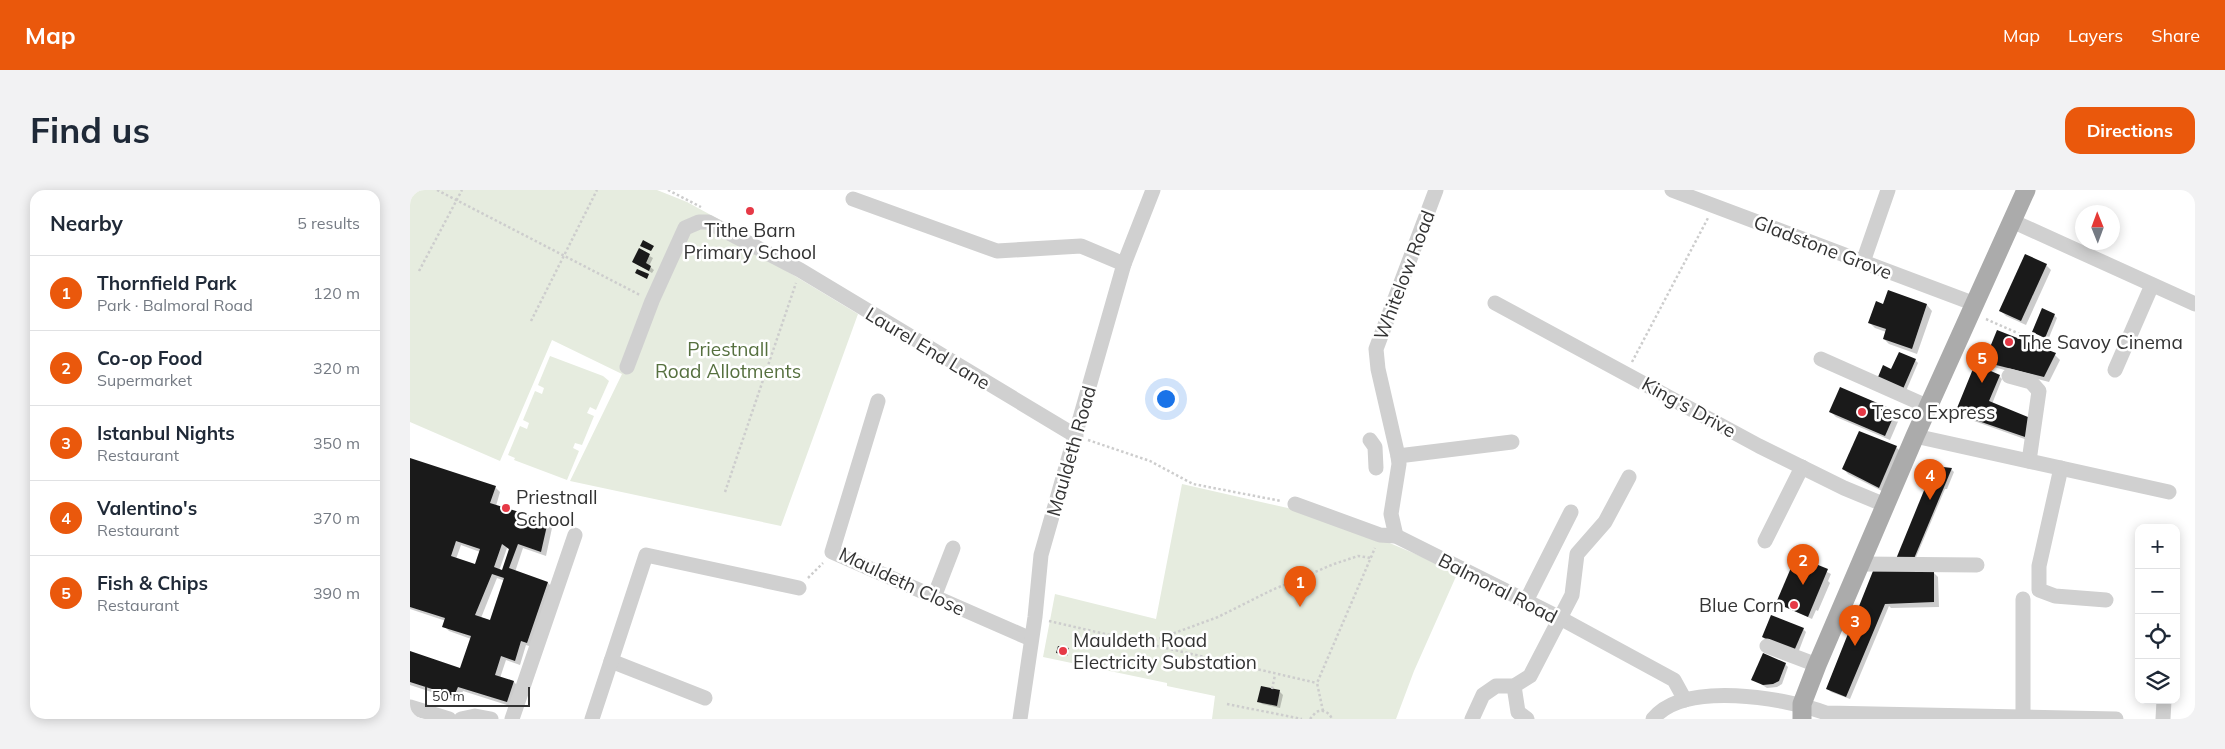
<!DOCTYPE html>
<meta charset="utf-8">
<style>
body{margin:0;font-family:Mulish,sans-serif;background:#f2f2f3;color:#1f2937}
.controls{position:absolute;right:15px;bottom:15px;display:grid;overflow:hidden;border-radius:10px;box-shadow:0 2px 12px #0003}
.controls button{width:45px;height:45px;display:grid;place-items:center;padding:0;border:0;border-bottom:1px solid #e0e1e3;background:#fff;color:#1f2937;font:25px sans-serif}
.compass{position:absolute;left:1665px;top:15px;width:45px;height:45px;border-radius:50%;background:#fff;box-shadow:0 2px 12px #0003;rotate:359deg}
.scale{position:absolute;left:15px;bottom:12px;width:105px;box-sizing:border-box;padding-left:5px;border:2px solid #333;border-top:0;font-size:14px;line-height:18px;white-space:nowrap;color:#333;-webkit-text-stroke:4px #fff;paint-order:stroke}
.you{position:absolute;left:755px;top:208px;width:18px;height:18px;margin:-12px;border:4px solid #fff;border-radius:50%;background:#1a73e8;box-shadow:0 0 0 8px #1a73e833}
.badge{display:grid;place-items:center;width:32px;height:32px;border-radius:50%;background:#ea580c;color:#fff;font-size:16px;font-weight:700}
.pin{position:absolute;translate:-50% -41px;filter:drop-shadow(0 1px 2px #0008)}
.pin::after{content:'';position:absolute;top:26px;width:18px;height:15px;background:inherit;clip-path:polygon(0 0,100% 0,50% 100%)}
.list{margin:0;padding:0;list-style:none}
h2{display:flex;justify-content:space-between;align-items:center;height:65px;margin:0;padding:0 20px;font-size:21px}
h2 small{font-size:16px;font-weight:400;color:#747a83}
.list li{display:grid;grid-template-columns:32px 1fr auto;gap:15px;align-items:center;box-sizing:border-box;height:75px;padding:0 20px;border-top:1px solid #e0e1e3}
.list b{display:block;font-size:19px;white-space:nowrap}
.list p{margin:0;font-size:16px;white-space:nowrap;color:#747a83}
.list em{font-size:16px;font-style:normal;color:#747a83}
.icon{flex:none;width:28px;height:28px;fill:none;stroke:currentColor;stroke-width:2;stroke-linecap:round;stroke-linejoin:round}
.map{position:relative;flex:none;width:1785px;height:529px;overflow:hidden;border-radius:15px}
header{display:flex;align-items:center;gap:30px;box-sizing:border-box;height:70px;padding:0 25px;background:#ea580c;color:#fff}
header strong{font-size:24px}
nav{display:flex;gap:28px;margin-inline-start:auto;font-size:18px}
.intro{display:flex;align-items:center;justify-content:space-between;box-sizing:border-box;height:120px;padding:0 30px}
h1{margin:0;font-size:35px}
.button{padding:12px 22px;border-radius:15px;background:#ea580c;color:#fff;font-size:18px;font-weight:700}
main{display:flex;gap:30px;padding:0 30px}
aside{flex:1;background:#fff;border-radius:15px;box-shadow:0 2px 12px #0003}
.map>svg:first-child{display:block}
.green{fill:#e6ecdf}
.shadow{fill:#0003;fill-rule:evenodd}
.building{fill:#1a1a1a;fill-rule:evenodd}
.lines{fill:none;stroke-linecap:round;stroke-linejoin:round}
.path{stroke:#cdcdcd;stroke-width:2.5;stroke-dasharray:2.5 2.5;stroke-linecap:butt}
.minor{stroke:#d0d0d0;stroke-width:15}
.major{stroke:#ababab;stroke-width:19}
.poi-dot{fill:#e63946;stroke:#fff;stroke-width:2}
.labels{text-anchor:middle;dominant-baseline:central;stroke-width:5;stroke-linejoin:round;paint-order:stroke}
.poi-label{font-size:19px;fill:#333;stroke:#fff;text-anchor:start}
.street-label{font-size:19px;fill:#333;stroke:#fff}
.park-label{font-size:19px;fill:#56703f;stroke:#fff}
</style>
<header>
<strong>Map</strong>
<nav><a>Map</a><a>Layers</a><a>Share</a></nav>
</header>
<div class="intro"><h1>Find us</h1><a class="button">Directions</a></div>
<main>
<aside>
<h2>Nearby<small>5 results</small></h2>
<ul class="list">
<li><span class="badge">1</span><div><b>Thornfield Park</b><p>Park · Balmoral Road</p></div><em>120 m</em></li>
<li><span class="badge">2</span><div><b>Co-op Food</b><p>Supermarket</p></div><em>320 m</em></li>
<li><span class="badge">3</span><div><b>Istanbul Nights</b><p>Restaurant</p></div><em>350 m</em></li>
<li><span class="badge">4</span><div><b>Valentino's</b><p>Restaurant</p></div><em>370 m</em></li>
<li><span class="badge">5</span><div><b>Fish &amp; Chips</b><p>Restaurant</p></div><em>390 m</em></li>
</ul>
</aside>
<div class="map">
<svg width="1785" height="529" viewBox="0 0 1785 529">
<rect width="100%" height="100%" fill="#fff"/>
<g class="green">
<path d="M0,0H247L277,12L365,60L360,71L448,124L371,336L160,291L212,184L142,150L90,271L0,232Z"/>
<path d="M140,166L193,186L199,191L186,220L180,217L177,223L184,226L172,255L165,253L163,258L169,261L157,290L104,270L105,268L98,265L110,236L117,239L119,233L113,230L125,201L132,204L134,198L128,195Z"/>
<path d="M772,294L891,321L956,343L1048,382L1004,481L986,529H802L805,506L757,496V493L633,467L645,404L746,429Z"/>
</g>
<g class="shadow">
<path d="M229,60L243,68L239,76L244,80L242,83L223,72Z"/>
<path d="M1636,75L1641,80L1616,135L1596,126L1591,121Z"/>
<path d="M1478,102L1517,115L1522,121L1507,164L1479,154L1474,149L1476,142L1465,138L1460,133L1474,115Z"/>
<path d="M1644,125L1647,128L1638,150L1623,142Z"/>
<path d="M1645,165L1650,170L1639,192L1580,176L1575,171Z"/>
<path d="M1505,170L1508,173L1496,201L1472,190L1482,181Z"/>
<path d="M1589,186L1592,189L1582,214L1623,252L1550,226L1547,223Z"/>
<path d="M1421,222H1485L1490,227L1480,250L1426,227Z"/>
<path d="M1486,257L1491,262L1474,302L1438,284L1433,278Z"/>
<path d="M0,270L85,297L90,302L86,316L137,333L142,338L136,366L113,358L105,382L138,393L143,398L122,457L116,455L110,475L96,470L90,488L104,492L109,497L103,517L53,501L49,511L0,495V463L51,480L61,449L39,441L34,436L36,431L0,419ZM51,355L70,362L65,376L46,369ZM97,358L100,360L93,382L89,381ZM87,388L95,391L81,432L71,428Z"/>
<path d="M1541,279L1544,282L1537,299H1535L1504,372L1487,369Z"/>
<path d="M1386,367L1421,384L1418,391L1420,393L1408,421L1406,420L1402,429L1367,413Z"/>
<path d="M1523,382L1528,387L1529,417L1481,418L1479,416L1440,509L1421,502L1417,498L1456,406Z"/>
<path d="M1393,439L1396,442L1388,463L1356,450L1353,447Z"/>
<path d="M658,459V466L648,463Z"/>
<path d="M1375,474L1378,477L1372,494L1367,497L1357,498L1343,489Z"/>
<path d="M870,502L873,505L870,518L852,514L849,511Z"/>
</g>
<g class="building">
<path d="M233,50L244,56L241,61L230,56Z"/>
<path d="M229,58L240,64L236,73L241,76L239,81L222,72Z"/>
<path d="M1615,64L1637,74L1611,131L1589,121Z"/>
<path d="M227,79L239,84L237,89L225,83Z"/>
<path d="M1478,100L1517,114L1502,159L1473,149L1476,139L1458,133L1466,111L1473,114Z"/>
<path d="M1632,118L1645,124L1635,148L1622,142Z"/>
<path d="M1587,140L1646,163L1634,187L1574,172Z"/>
<path d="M1489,162L1506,169L1493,199L1468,187L1473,175L1481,179Z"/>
<path d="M1565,174L1590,185L1579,211L1625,230L1618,248L1545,223Z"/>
<path d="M1430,197L1486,221L1475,246L1419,222Z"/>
<path d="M1449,241L1487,256L1469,298L1432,279Z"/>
<path d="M0,268L86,296L80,313L138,331L131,362L108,354L99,378L138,392L117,453L111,451L105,471L91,466L85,485L104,491L97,512L48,497L44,506L0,492V461L50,478L61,446L32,437L35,428L0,417ZM46,351L70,359L65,374L41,366ZM92,354L99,359L92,380L84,377ZM82,384L94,388L80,430L65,425Z"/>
<path d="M1524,276L1542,278L1503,371L1486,369Z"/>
<path d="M1386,366L1418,379L1398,427L1366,413Z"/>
<path d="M1524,380V412L1475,414L1436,507L1416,499L1463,381Z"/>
<path d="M1361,425L1394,438L1384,461L1352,447Z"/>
<path d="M648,456L659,458L657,465L646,463Z"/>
<path d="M1353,463L1376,473L1369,491L1363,494L1353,495L1341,490Z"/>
<path d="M851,496L870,500L867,516L847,512Z"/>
</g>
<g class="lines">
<g class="path">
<path d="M27,0L230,105"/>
<path d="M258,0L291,17"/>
<path d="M9,81L52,0"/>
<path d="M1576,129L1641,158"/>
<path d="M121,131L187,0"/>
<path d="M1222,172L1298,28"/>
<path d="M678,250L740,271L783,294L871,311"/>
<path d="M315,302L386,93"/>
<path d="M398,388L413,373"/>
<path d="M639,431L907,493"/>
<path d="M740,452L808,427L862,400L924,374L948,366L961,368"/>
<path d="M862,499L865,485"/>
<path d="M817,514L892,529"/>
<path d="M913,521L907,493L965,358"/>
<path d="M900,529L906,522C913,519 919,522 922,529"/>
</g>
<g class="minor">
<path d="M1262,0L1565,114"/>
<path d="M443,9L587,61L671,56L714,74"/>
<path d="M1602,31L1785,114"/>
<path d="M1453,72L1478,0"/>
<path d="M1085,113L1349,256L1434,298L1475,315"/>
<path d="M1411,169L1519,217"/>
<path d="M217,177L242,111L275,38L289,32H298L390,80L666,246"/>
<path d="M1705,180L1742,95"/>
<path d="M1599,186L1621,192L1629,201L1619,271"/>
<path d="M468,211L422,362L621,449"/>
<path d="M1505,246L1759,302"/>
<path d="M960,250L965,257L966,278"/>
<path d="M988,266L1102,252"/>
<path d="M1651,278L1629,376V400L1645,406L1696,410"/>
<path d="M885,314L970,345L986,346L1150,428L1264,490L1275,510"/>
<path d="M986,346L981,324L989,274L988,266L968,179L966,159L1026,0"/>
<path d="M1355,351L1392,277"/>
<path d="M1452,374L1567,375"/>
<path d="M524,407L543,358"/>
<path d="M1116,411L1161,322"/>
<path d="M1357,456L1407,475"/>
<path d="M201,471L295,508"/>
<path d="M1104,496L1108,522L1117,529"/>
<path d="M0,517L39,529"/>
<path d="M1613,526V409"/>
<path d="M51,529L65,526L81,529"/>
<path d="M102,529L165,345"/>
<path d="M182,529L236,365L389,398"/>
<path d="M610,529L625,427L631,365L714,74L743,0"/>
<path d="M1062,529L1073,505L1086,496H1104L1120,486L1162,405L1167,364L1195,332L1219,287"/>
<path d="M1243,529C1274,490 1375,508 1416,523L1706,529"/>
<path d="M1753,529L1754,510"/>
</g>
<path class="major" d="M1392,529V514L1407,475L1505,246L1616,0"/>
</g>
<g class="poi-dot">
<circle cx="340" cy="21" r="5"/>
<circle cx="1599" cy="152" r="5"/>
<circle cx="1452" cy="222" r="5"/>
<circle cx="96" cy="318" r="5"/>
<circle cx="1384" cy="415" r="5"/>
<circle cx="653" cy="461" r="5"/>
</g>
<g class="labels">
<g class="poi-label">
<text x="340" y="40" text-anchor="middle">Tithe Barn<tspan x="340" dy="22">Primary School</tspan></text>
<text x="1609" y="152">The Savoy Cinema</text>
<text x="1462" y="222">Tesco Express</text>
<text x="106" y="307">Priestnall<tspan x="106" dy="22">School</tspan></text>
<text x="1374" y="415" text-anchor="end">Blue Corn</text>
<text x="663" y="450">Mauldeth Road<tspan x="663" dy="22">Electricity Substation</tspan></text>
</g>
<g class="street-label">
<text transform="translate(1413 57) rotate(21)">Gladstone Grove</text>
<text transform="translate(994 85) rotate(-69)">Whitelow Road</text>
<text transform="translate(518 158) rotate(31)">Laurel End Lane</text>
<text transform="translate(1279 217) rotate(29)">King's Drive</text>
<text transform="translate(661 261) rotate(-74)">Mauldeth Road</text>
<text transform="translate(492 391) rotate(25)">Mauldeth Close</text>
<text transform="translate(1088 398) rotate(27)">Balmoral Road</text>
</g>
<g class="park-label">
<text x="318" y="159">Priestnall<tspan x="318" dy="22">Road Allotments</tspan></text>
</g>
</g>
</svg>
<div class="controls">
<button>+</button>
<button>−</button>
<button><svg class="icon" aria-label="locate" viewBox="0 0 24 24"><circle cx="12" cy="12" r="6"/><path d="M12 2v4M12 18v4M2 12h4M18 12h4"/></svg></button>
<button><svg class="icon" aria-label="layers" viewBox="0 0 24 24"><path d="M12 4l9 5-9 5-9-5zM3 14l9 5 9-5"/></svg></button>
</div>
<svg class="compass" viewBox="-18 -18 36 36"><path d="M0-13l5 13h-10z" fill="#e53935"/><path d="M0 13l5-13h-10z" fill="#747a83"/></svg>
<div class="scale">50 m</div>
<div class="you"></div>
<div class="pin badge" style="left:890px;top:417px">1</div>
<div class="pin badge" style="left:1393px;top:395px">2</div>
<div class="pin badge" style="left:1445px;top:456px">3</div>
<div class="pin badge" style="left:1520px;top:310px">4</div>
<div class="pin badge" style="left:1572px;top:193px">5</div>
</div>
</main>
